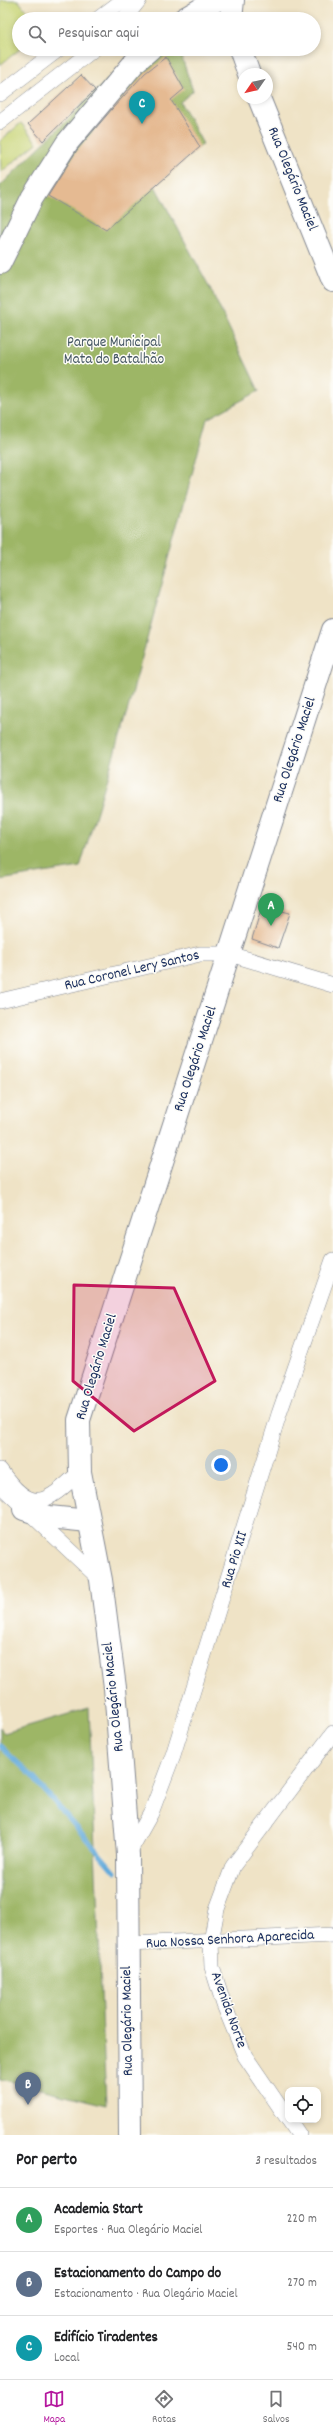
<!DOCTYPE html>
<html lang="pt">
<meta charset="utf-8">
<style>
body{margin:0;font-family:Dekko,sans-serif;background:#f2f2f2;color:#202124}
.controls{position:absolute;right:12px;bottom:12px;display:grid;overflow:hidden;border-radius:8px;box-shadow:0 2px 6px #0003}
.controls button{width:36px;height:36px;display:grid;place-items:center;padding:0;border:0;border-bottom:1px solid #e0e0e0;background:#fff;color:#202124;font:20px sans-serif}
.compass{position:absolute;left:237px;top:68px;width:36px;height:36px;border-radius:50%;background:#fff;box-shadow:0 2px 6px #0003;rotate:236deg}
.you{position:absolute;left:221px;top:1465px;width:14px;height:14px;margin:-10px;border:3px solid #fff;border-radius:50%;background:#1a73e8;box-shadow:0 0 0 6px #1a73e833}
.badge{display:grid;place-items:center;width:26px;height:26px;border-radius:50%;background:#b5179e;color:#fff;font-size:13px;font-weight:700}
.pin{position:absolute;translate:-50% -33px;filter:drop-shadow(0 1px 2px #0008)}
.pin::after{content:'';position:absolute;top:21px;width:14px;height:12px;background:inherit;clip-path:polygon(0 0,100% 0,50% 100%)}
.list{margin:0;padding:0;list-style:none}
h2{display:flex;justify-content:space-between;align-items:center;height:52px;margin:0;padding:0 16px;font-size:17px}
h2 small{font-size:13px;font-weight:400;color:#757577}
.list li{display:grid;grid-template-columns:26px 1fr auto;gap:12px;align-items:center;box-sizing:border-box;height:64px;padding:0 16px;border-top:1px solid #e0e0e0}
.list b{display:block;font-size:15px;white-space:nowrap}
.list p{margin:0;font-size:13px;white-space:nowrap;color:#757577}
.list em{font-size:13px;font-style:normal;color:#757577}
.icon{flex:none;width:22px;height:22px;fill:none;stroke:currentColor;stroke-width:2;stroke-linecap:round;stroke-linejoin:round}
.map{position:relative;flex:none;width:333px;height:2135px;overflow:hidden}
.search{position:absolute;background:#fff;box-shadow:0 2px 6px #0003;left:12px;right:12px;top:12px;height:44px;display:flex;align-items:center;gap:10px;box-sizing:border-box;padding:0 14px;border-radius:22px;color:#757577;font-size:15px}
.sheet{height:244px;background:#fff}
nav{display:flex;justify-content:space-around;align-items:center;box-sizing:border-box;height:56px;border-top:1px solid #e0e0e0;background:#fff;font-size:11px;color:#757577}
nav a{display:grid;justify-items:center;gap:2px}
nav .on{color:#b5179e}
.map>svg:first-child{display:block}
.green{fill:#c7d475;stroke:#71826a}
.forest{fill:#9db666;stroke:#5c7262}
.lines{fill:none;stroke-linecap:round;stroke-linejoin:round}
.stream{stroke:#64abdb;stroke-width:5}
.building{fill:#e5ba92}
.street-casing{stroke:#858992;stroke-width:16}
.secondary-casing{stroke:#858992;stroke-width:24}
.street{stroke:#fff;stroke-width:15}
.secondary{stroke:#fff;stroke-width:22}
.marked{fill:#c2185b;fill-opacity:0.2;stroke:#c2185b;stroke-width:3;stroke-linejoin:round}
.labels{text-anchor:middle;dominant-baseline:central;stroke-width:3;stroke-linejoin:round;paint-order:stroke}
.street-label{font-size:15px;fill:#1b2f5e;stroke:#fdfcf7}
.park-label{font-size:15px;fill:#465864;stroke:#fdfcf7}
</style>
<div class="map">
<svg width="333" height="2135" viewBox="0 0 333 2135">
<rect width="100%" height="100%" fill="#fdfcf7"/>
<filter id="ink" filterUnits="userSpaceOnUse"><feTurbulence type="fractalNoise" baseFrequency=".025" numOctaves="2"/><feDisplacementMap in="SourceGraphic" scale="8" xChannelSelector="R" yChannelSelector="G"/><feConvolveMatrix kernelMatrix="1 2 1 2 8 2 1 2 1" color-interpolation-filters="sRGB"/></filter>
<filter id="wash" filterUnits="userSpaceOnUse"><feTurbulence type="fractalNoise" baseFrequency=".012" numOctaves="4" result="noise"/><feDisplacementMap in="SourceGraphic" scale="16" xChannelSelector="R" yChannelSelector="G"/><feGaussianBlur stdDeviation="0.9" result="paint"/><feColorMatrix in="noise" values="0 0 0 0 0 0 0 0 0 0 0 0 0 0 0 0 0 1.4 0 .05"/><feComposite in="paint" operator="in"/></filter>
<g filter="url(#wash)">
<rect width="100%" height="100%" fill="#efe3c6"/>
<g class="green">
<path d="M0,0H18L33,19H19L20,49L0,65Z"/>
<path d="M21,123L37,143L1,172L0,141Z"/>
</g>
<g class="forest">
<path d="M139,49H179L193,91L180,102L203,144L155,186L210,288L259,391L207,419L129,705L80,867L0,880V254L8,241L0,236V186Z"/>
<path d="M89,1708L106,2105L0,2079V1728L4,1733Z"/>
</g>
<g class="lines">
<path class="stream" d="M0,1746L32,1776L115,1872"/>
</g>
<g id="blocks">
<g class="building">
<path d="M166,57L184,89L171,100L200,147L106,230L48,196L77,150L112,109L145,73Z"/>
<path d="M81,75L95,90L43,141L28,124Z"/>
<path d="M262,906L290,913L278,948L252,939Z"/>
</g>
</g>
</g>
<g filter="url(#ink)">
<use href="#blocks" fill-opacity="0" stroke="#858992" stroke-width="1"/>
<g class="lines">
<g class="street-casing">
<g id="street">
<path d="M98,19L123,0"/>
<path d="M124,19L139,0"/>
<path d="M0,94L59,49"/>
<path d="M0,122L94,49"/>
<path d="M0,1001L200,954H230L333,985"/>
<path d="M0,1470C32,1515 44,1505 80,1472"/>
<path d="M0,1485L101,1580"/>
<path d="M128,1854L151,1813L173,1755L279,1414L333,1260"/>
<path d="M127,1944L333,1935"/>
<path d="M288,2119L245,2056L224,2005L212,1967L211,1942L217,1909L233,1866L333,1733"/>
<path d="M289,2120L299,2135"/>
</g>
</g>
<g class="secondary-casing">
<g id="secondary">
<path d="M184,19L217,0"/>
<path d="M231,19L233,0"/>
<path d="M240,49L249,74"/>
<path d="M259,98L333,281"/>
<path d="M0,263L32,198L67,143L135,62L150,49"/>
<path d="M24,1509L49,1517L89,1521"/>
<path d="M130,2135L128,1855L115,1688L101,1580L80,1472L79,1420L333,630"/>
</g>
</g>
<use href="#street" class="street"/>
<use href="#secondary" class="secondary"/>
</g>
</g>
<path class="marked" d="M74,1285L174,1288L215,1381L134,1431L73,1381Z"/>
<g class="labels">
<g class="street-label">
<text transform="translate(292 179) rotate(68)">Rua Olegário Maciel</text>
<text transform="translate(295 750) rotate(-72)">Rua Olegário Maciel</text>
<text transform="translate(132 971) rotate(-13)">Rua Coronel Lery Santos</text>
<text transform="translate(196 1059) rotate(-72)">Rua Olegário Maciel</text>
<text transform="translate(97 1367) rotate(-73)">Rua Olegário Maciel</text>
<text transform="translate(235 1560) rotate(-73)">Rua Pio XII</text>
<text transform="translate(114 1697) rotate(-96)">Rua Olegário Maciel</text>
<text transform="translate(230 1940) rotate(-3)">Rua Nossa Senhora Aparecida</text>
<text transform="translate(228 2010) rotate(70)">Avenida Norte</text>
<text transform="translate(128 2021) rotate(-91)">Rua Olegário Maciel</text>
</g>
<g class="park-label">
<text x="114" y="343">Parque Municipal<tspan x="114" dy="17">Mata do Batalhão</tspan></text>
</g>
</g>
</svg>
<div class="controls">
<button><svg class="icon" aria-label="locate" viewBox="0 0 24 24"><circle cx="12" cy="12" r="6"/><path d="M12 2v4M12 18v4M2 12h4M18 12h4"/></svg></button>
</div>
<svg class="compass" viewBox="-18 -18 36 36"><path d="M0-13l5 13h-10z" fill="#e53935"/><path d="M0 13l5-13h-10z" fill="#757577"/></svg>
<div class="you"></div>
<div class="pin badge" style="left:271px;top:926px;background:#2e9e5b">A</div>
<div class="pin badge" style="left:28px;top:2105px;background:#5c6f8a">B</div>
<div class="pin badge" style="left:142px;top:124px;background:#0f9aa8">C</div>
<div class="search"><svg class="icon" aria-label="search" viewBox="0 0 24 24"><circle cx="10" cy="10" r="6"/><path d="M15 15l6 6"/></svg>Pesquisar aqui</div>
</div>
<section class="sheet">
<h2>Por perto<small>3 resultados</small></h2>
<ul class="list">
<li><span class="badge" style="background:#2e9e5b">A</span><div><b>Academia Start</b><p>Esportes · Rua Olegário Maciel</p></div><em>220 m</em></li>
<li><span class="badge" style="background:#5c6f8a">B</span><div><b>Estacionamento do Campo do</b><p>Estacionamento · Rua Olegário Maciel</p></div><em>270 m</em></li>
<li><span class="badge" style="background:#0f9aa8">C</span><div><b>Edifício Tiradentes</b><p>Local</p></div><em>540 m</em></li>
</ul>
</section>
<nav>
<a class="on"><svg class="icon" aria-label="map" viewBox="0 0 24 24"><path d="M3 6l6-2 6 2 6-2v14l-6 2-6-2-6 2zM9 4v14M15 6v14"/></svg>Mapa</a>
<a><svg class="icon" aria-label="directions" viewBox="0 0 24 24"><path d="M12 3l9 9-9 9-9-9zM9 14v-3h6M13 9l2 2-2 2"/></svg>Rotas</a>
<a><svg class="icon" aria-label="saved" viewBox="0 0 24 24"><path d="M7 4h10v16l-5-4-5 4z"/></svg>Salvos</a>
</nav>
